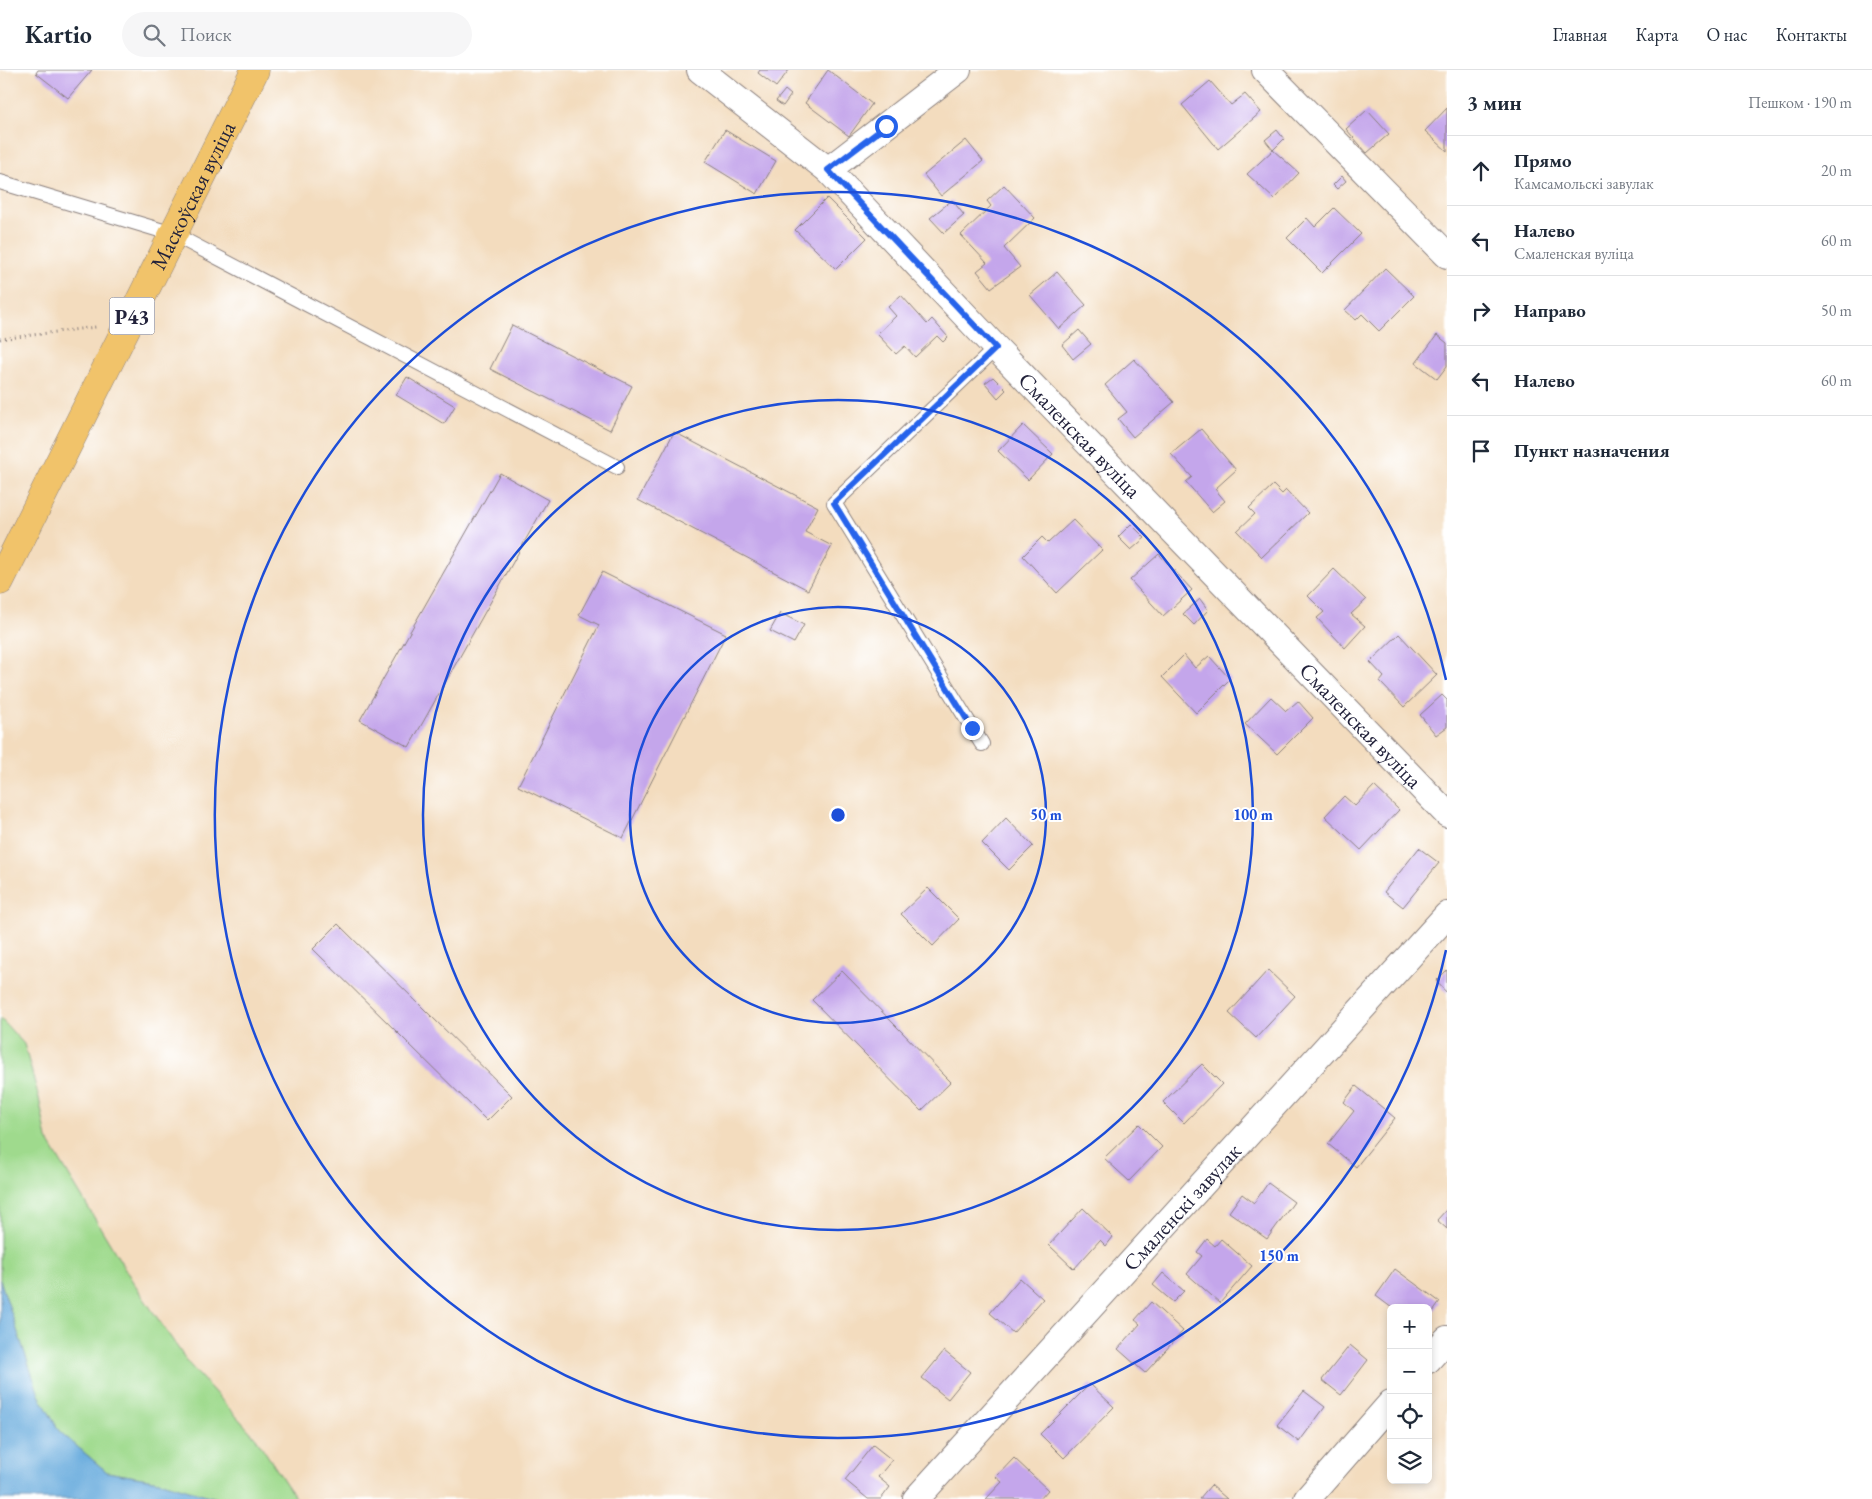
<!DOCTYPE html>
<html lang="ru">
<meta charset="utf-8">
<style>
body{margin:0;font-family:"EB Garamond",serif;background:#f6f6f7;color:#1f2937}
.controls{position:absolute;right:15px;bottom:15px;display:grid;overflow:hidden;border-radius:8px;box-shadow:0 2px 8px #0003}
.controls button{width:45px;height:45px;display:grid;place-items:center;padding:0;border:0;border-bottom:1px solid #e0e1e3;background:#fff;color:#1f2937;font:25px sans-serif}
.stop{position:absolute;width:15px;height:15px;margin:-11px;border:4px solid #2563eb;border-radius:50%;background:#fff}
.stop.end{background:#2563eb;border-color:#fff;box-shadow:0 1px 5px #0008}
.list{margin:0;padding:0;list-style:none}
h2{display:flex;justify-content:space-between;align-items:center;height:65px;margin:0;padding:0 20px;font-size:21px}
h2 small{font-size:16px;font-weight:400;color:#747a83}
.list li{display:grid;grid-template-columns:32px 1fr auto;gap:15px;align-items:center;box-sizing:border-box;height:70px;padding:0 20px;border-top:1px solid #e0e1e3}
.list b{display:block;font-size:19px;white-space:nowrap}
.list p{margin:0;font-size:16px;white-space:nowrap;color:#747a83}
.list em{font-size:16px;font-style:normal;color:#747a83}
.icon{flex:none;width:28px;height:28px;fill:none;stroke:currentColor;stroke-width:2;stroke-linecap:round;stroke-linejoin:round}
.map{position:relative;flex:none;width:1447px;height:1429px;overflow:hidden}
header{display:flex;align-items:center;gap:30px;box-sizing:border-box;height:70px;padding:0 25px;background:#fff;border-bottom:1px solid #e0e1e3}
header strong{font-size:24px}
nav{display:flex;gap:28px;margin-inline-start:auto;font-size:18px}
.search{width:350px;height:45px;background:#f6f6f7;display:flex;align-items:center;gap:12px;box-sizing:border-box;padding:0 18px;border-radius:28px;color:#747a83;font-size:19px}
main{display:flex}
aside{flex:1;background:#fff}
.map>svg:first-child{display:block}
.green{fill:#9fda8d;stroke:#607e64}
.water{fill:#68abdd;stroke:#45668c}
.building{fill:#c4a6eb}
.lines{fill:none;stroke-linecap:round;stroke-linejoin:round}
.lane-casing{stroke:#8a7f7c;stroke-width:16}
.street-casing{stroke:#8a7f7c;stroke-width:28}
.primary-casing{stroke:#8a7f7c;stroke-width:29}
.path{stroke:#8a7f7c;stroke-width:3;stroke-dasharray:1 4;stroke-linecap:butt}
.lane{stroke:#fff;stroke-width:14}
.street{stroke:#fff;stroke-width:26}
.primary{stroke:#f1c36a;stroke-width:28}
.route{stroke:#2563eb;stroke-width:6}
.ring{fill:none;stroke:#1d4ed8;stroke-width:2.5}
.labels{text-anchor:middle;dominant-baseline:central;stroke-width:4;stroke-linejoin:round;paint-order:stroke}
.shield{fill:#fff;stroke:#646476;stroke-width:1}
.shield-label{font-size:21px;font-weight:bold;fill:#22223b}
.street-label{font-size:22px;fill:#22223b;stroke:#fff}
.centre{fill:#1d4ed8;stroke:#fff;stroke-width:2.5}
.ring-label{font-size:15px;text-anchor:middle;font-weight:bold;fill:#1d4ed8;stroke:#fff;stroke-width:4;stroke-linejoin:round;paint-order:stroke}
</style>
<header>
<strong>Kartio</strong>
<div class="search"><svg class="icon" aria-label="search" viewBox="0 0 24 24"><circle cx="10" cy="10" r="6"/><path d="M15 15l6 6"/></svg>Поиск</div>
<nav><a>Главная</a><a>Карта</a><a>О нас</a><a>Контакты</a></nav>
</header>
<main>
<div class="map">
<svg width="1447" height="1429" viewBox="0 0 1447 1429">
<rect width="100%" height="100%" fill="#fff"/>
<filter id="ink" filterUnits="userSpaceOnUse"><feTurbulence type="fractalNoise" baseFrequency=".02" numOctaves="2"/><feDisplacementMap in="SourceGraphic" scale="10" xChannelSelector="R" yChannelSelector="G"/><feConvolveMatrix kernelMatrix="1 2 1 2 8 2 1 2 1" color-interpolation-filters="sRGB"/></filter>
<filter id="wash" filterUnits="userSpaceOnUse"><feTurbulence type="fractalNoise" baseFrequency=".0096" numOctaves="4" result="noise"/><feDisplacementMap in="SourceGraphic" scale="20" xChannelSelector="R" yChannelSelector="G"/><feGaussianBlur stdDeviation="1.12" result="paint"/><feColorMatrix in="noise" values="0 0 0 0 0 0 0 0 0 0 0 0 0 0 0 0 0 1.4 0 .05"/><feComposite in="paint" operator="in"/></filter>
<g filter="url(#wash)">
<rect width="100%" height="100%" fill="#f3dcbe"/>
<path class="green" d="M0,948L24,974L39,1028L47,1069L136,1217L189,1294L256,1368L296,1429H219L159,1411L107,1402L59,1361L39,1325L0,1210Z"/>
<path class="water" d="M0,1210L39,1325L59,1361L107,1402L159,1411L219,1429H0Z"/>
<g id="blocks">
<g class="building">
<path d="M38,0H92L68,28L36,3Z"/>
<path d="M760,0H789L776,17L758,3Z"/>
<path d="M828,0L872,34L849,66L805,33Z"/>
<path d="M1210,11L1231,35L1245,24L1261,42L1218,79L1182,35Z"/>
<path d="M785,20L791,25L783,36L776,31Z"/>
<path d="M1447,38V81L1425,61Z"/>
<path d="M1367,40L1389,64L1367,83L1346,59Z"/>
<path d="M725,60L776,91L757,124L705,92Z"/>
<path d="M1277,60L1284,69L1273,80L1265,70Z"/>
<path d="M966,70L983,91L941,126L924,105Z"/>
<path d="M1273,80L1299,103L1274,129L1247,104Z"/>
<path d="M1342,106L1346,111L1337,119L1333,115Z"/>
<path d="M1004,115L1035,148L1004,178L1020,197L991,218L977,201L987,193L961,165L991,136L987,131Z"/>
<path d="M827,128L867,168L836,199L795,160Z"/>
<path d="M952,130L964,145L944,163L930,148Z"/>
<path d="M1334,138L1361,164L1322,203L1287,168L1307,148L1315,157Z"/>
<path d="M1385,198L1414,226L1379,261L1362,244L1356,250L1345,240Z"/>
<path d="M1057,202L1086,235L1059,259L1030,225Z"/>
<path d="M901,225L927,254L932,249L948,267L943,272L937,266L915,287L905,276L896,284L877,264L896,246L888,237Z"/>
<path d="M512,255L632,316L610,360L490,299Z"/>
<path d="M1079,260L1091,274L1073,289L1062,275Z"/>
<path d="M1437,265L1447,273V296L1437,309L1416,293Z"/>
<path d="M1134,289L1174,332L1133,367L1118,349L1127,342L1105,315Z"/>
<path d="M407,307L455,336L444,354L396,325Z"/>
<path d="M993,307L1006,320L998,328L985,313Z"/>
<path d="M1023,355L1053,384L1028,410L998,381Z"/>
<path d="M1201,359L1236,400L1215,419L1225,431L1212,442L1186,412L1192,407L1171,384Z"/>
<path d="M674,362L818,437L805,462L832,476L808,520L638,430Z"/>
<path d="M500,403L548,430L409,677L360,650Z"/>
<path d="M1273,415L1282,424L1286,420L1308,443L1262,487L1237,461L1255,444L1249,438Z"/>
<path d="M1073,450L1102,480L1057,523L1023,486L1042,467L1048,473Z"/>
<path d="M1131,454L1145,468L1131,480L1118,467Z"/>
<path d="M1159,484L1192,520L1163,546L1130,510Z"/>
<path d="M1334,499L1366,530L1351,544L1365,556L1345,578L1317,548L1324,542L1308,526Z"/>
<path d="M602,502L726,564L623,768L518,716L599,555L579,545Z"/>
<path d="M1200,529L1208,540L1194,555L1183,544Z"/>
<path d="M780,543L804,555L794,573L770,561Z"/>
<path d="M1399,564L1437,605L1404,637L1380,612L1384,607L1370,592Z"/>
<path d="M1184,585L1195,598L1209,586L1230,609L1196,643L1162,607Z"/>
<path d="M1442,625L1447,630V657L1436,665L1420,645Z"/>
<path d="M1271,627L1286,641L1298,631L1313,648L1277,684L1245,654Z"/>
<path d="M1374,716L1399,740L1361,780L1325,746L1344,726L1355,736Z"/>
<path d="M1006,748L1033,776L1009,800L982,773Z"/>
<path d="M1419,778L1439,793L1403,837L1384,822Z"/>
<path d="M928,818L959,849L933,876L901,844Z"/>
<path d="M338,854L512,1026L487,1051L313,879Z"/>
<path d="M1268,900L1295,926L1256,968L1229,943Z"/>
<path d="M1447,900V923L1436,911Z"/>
<path d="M842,901L951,1012L921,1041L812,930Z"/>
<path d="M1202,994L1222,1014L1184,1053L1163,1032Z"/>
<path d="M1356,1016L1395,1048L1356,1097L1328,1074L1354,1041L1344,1032Z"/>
<path d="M1139,1054L1162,1077L1129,1111L1104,1088Z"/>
<path d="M1268,1113L1294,1132L1267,1169L1229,1142L1242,1124L1254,1133Z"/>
<path d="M1083,1138L1113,1167L1106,1176L1100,1170L1074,1199L1049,1175Z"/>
<path d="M1447,1139V1159L1437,1150Z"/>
<path d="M1207,1169L1215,1176L1221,1169L1252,1196L1220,1233L1187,1204L1202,1186L1197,1182Z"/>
<path d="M1395,1199L1440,1232L1428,1249V1238H1392L1376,1226Z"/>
<path d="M1163,1203L1184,1221L1173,1232L1153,1215Z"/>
<path d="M1020,1208L1043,1229L1013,1263L990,1243Z"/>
<path d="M1151,1232L1183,1261L1145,1303L1118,1279L1140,1254L1135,1250Z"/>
<path d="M1350,1275L1368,1290L1341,1325L1322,1310Z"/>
<path d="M944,1281L970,1302L948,1329L922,1308Z"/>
<path d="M1090,1314L1114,1337L1064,1388L1040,1364Z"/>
<path d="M1304,1321L1325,1337L1299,1372L1277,1355Z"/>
<path d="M873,1375L892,1390L878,1407L890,1417L881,1429H868L845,1410Z"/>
<path d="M1014,1388L1048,1420L1040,1429H986L1002,1412L996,1407Z"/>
<path d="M1211,1415L1227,1429H1199Z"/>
</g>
</g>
</g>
<g filter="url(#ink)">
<use href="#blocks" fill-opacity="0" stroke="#8a7f7c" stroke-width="1"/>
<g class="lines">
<g class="lane-casing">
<g id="lane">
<path d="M0,112L173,164L617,397"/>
<path d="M982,674L834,433L996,278"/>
</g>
</g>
<g class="street-casing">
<g id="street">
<path id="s1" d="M700,0L828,100L996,278L1447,744"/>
<path d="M1265,0L1447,185"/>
<path d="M828,100L958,0"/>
<path d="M1428,1290L1447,1269"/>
<path id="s2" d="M916,1429L1447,845"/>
<path d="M1307,1429L1391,1333"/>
</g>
</g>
<g class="primary-casing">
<g id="primary">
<path id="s3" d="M0,511L255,0"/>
</g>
</g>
<path class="path" d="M0,269L96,257"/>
<use href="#lane" class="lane"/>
<use href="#street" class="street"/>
<use href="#primary" class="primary"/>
</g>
</g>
<g class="lines" filter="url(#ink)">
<path class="route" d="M886,56L828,100L996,278L834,433L972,658"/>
</g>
<g class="ring">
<circle cx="838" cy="745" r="208"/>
<circle cx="838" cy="745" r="415"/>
<path d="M1446 880A623 623 0 1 1 1446 610"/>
</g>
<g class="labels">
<rect class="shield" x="109.5" y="227.5" width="45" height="37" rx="4"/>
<g class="shield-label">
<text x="132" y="246">Р43</text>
</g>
<g class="street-label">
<text stroke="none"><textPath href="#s3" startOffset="431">Маскоўская вуліца</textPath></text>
<text stroke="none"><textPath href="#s1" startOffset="528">Смаленская вуліца</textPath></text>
<text stroke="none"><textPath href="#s1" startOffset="932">Смаленская вуліца</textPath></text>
<text stroke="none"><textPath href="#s2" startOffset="395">Смаленскі завулак</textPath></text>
</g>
</g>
<circle cx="838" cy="745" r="8" class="centre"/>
<g class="ring-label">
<text x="1046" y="750">50 m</text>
<text x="1253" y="750">100 m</text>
<text x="1279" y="1191">150 m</text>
</g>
</svg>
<div class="controls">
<button>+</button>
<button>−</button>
<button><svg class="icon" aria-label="locate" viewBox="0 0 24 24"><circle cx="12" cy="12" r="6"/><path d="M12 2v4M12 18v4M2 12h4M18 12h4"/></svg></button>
<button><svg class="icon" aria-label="layers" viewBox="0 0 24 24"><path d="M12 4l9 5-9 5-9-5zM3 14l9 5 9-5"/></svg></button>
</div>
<div class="stop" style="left:886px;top:56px"></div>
<div class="stop end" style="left:972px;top:658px"></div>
</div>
<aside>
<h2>3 мин<small>Пешком · 190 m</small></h2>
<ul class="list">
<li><svg class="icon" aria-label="ahead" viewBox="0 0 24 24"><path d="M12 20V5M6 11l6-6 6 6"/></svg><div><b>Прямо</b><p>Камсамольскі завулак</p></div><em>20 m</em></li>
<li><svg class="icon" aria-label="left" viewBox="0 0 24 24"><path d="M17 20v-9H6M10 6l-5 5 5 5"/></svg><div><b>Налево</b><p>Смаленская вуліца</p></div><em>60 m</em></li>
<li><svg class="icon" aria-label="right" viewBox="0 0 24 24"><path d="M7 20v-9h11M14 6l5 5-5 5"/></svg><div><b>Направо</b></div><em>50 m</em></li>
<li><svg class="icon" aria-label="left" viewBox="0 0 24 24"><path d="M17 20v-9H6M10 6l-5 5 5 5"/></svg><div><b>Налево</b></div><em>60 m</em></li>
<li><svg class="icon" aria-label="arrive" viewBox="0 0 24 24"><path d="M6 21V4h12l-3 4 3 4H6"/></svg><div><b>Пункт назначения</b></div></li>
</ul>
</aside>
</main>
